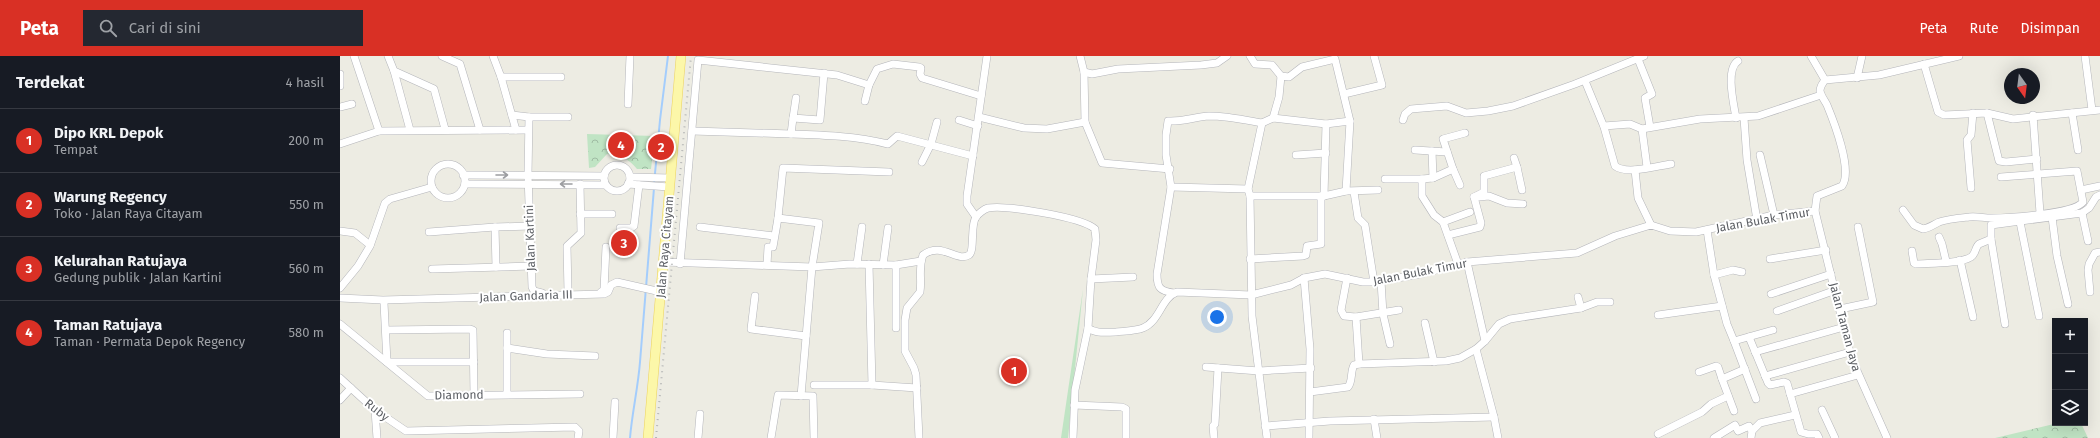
<!DOCTYPE html>
<html lang="id">
<meta charset="utf-8">
<style>
body{margin:0;font-family:"Fira Sans",sans-serif;background:#242831;color:#f1f3f6}
.controls{position:absolute;right:12px;bottom:12px;display:grid;overflow:hidden;border-radius:0px;box-shadow:0 4px 16px #0002}
.controls button{width:36px;height:36px;display:grid;place-items:center;padding:0;border:0;border-bottom:1px solid #363941;background:#171b24;color:#f1f3f6;font:20px sans-serif}
.compass{position:absolute;left:1664px;top:12px;width:36px;height:36px;border-radius:50%;background:#171b24;box-shadow:0 4px 16px #0002;rotate:166deg}
.you{position:absolute;left:877px;top:261px;width:14px;height:14px;margin:-10px;border:3px solid #fff;border-radius:50%;background:#1a73e8;box-shadow:0 0 0 6px #1a73e833}
.badge{display:grid;place-items:center;width:26px;height:26px;border-radius:50%;background:#d93025;color:#fff;font-size:13px;font-weight:700}
.pin{position:absolute;translate:-50% -50%;border:2px solid #fff;box-shadow:0 1px 4px #0006}
.list{margin:0;padding:0;list-style:none}
h2{display:flex;justify-content:space-between;align-items:center;height:52px;margin:0;padding:0 16px;font-size:17px}
h2 small{font-size:13px;font-weight:400;color:#9ea1a6}
.list li{display:grid;grid-template-columns:26px 1fr auto;gap:12px;align-items:center;box-sizing:border-box;height:64px;padding:0 16px;border-top:1px solid #363941}
.list b{display:block;font-size:15px;white-space:nowrap}
.list p{margin:0;font-size:13px;white-space:nowrap;color:#9ea1a6}
.list em{font-size:13px;font-style:normal;color:#9ea1a6}
.icon{flex:none;width:22px;height:22px;fill:none;stroke:currentColor;stroke-width:2;stroke-linecap:round;stroke-linejoin:round}
.map{position:relative;flex:none;width:1760px;height:382px;overflow:hidden}
header{display:flex;align-items:center;gap:24px;box-sizing:border-box;height:56px;padding:0 20px;background:#d93025;color:#fff}
header strong{font-size:19px}
nav{display:flex;gap:22px;margin-inline-start:auto;font-size:14px}
.search{width:280px;height:36px;background:#242831;display:flex;align-items:center;gap:10px;box-sizing:border-box;padding:0 14px;border-radius:0px;color:#9ea1a6;font-size:15px}
main{display:flex}
aside{flex:1;background:#171b24}
.map>svg:first-child{display:block}
.green{fill:#c0e4c4}
.forest{fill:url(#forest-crowns)}
.lines{fill:none;stroke-linecap:round;stroke-linejoin:round}
.stream{stroke:#a4cdfc;stroke-width:2}
.minor-casing{stroke:#b4b5ba;stroke-width:8}
.major-casing{stroke:#edd35d;stroke-width:10}
.minor{stroke:#fff;stroke-width:7}
.major{stroke:#fcf7a9;stroke-width:9}
.rail{stroke:#b4b5b5;stroke-width:2;stroke-dasharray:1 5;stroke-linecap:butt}
.oneway{stroke:#9d9ea1}
.labels{text-anchor:middle;dominant-baseline:central;stroke-width:4;stroke-linejoin:round;paint-order:stroke}
.street-label{font-size:12px;fill:#5b5e63;stroke:#fff}
</style>
<header>
<strong>Peta</strong>
<div class="search"><svg class="icon" aria-label="search" viewBox="0 0 24 24"><circle cx="10" cy="10" r="6"/><path d="M15 15l6 6"/></svg>Cari di sini</div>
<nav><a>Peta</a><a>Rute</a><a>Disimpan</a></nav>
</header>
<main>
<aside>
<h2>Terdekat<small>4 hasil</small></h2>
<ul class="list">
<li><span class="badge">1</span><div><b>Dipo KRL Depok</b><p>Tempat</p></div><em>200 m</em></li>
<li><span class="badge">2</span><div><b>Warung Regency</b><p>Toko · Jalan Raya Citayam</p></div><em>550 m</em></li>
<li><span class="badge">3</span><div><b>Kelurahan Ratujaya</b><p>Gedung publik · Jalan Kartini</p></div><em>560 m</em></li>
<li><span class="badge">4</span><div><b>Taman Ratujaya</b><p>Taman · Permata Depok Regency</p></div><em>580 m</em></li>
</ul>
</aside>
<div class="map">
<svg width="1760" height="382" viewBox="0 0 1760 382">
<defs>
<pattern id="forest-crowns" width="20" height="18" patternUnits="userSpaceOnUse"><rect width="20" height="18" fill="#c0e4c4"/><path d="M2 6a3 3 0 1 1 6 0M12 15a3 3 0 1 1 6 0" fill="none" stroke="#9fbca3"/></pattern>
</defs>
<rect width="100%" height="100%" fill="#edece3"/>
<path class="green" d="M743,233L728,382H721Z"/>
<g class="forest">
<path d="M247,78L315,80L311,113H297C289,103 280,99 267,98L255,111L249,112Z"/>
<path d="M1718,367H1741L1748,382H1655Z"/>
</g>
<g class="lines">
<g class="stream">
<path d="M314,128L320,64L328,0"/>
<path d="M290,382C292,357 298,332 300,306C305,248 309,190 314,132"/>
</g>
<g class="minor-casing">
<g id="minor">
<path d="M14,0L39,75"/>
<path d="M48,0L54,15L94,33L105,73"/>
<path d="M102,0L120,8L140,74"/>
<path d="M153,0L161,21L176,74"/>
<path d="M740,0L744,16L745,66L762,107L830,113"/>
<path d="M910,0L915,8L932,9L941,20L949,21L962,11L995,3L1010,65"/>
<path d="M1471,0L1485,24"/>
<path d="M1745,0L1752,54"/>
<path d="M1298,3L1312,38L1305,42L1310,71"/>
<path d="M1584,8L1598,56L1604,59L1647,57L1673,63L1760,54"/>
<path d="M54,15L70,74"/>
<path d="M744,16L752,18L778,13L861,9L877,7L887,0"/>
<path d="M0,18V30"/>
<path d="M161,21H221"/>
<path d="M1517,22L1522,0"/>
<path d="M1245,25L1264,71L1275,110C1286,119 1317,110 1331,108"/>
<path d="M1004,38L1042,29L1034,0"/>
<path d="M456,42L453,62L480,64L484,17"/>
<path d="M525,45L529,29L537,13L553,8L579,11L581,12L580,18L582,22L641,40"/>
<path d="M288,48L290,0"/>
<path d="M0,51L12,48"/>
<path d="M1647,57L1659,105L1666,106L1697,103"/>
<path d="M1732,57L1738,94"/>
<path d="M172,59L189,61"/>
<path d="M1693,59L1700,157"/>
<path d="M639,61L684,72L707,73L745,66"/>
<path d="M933,62L939,41L941,20"/>
<path d="M1396,62C1394,49 1385,13 1398,5"/>
<path d="M1404,62L1407,104L1417,164"/>
<path d="M619,64L638,70"/>
<path d="M1063,64L1065,58L1071,53L1107,50L1126,57L1148,55L1173,50L1235,28L1304,0"/>
<path d="M1264,70L1290,68L1302,73"/>
<path d="M352,75L451,78L453,62"/>
<path d="M451,78C484,79 516,80 548,88L557,80L633,100"/>
<path d="M0,88L39,75L188,74"/>
<path d="M1075,94L1107,96"/>
<path d="M1092,95L1093,122"/>
<path d="M956,99L986,97"/>
<path d="M1420,99L1434,159"/>
<path d="M1174,102L1177,111"/>
<path d="M582,106L591,88L597,66"/>
<circle cx="108" cy="125" r="17"/>
<circle cx="277" cy="122" r="13"/>
<path d="M1307,111L1302,73L1360,63L1418,60L1481,39"/>
<path d="M1113,113L1103,83L1125,77"/>
<path d="M1295,114L1298,142L1311,169"/>
<path d="M123,119L264,120"/>
<path d="M290,121L330,122"/>
<path d="M1045,123H1082"/>
<path d="M125,128L265,129"/>
<path d="M288,128L329,131"/>
<path d="M831,131L908,133"/>
<path d="M1631,132L1627,84L1631,79L1633,57"/>
<path d="M1741,134L1760,130"/>
<path d="M1014,136L1018,162L1025,169L1034,226"/>
<path d="M910,140H984L1006,135L1038,134"/>
<path d="M984,140L986,68"/>
<path d="M1134,141L1144,136V120L1177,111L1182,134"/>
<path d="M1139,141L1149,140L1167,147L1183,148"/>
<path d="M1563,154L1574,169L1583,173C1589,172 1593,169 1599,166C1608,163 1620,162 1629,161C1636,160 1644,162 1651,162C1668,162 1734,158 1743,146L1737,115L1661,121"/>
<path d="M1742,157L1748,185"/>
<path d="M240,158H272"/>
<path d="M636,161L627,148V140L647,0"/>
<path d="M1712,161L1717,200L1728,248"/>
<path d="M438,162L443,112L549,116"/>
<path d="M1103,166L1130,156"/>
<path d="M1680,166L1699,260"/>
<path d="M360,171L434,180"/>
<path d="M280,172H291L294,170L299,129"/>
<path d="M1367,174L1374,219"/>
<path d="M0,175L15,177L30,189"/>
<path d="M89,176L155,171"/>
<path d="M1108,179L1140,171L1141,167L1134,141"/>
<path d="M1599,181L1602,188L1606,205"/>
<path d="M1651,183L1665,268"/>
<path d="M1572,195L1574,207L1576,208C1590,207 1620,208 1631,201C1636,198 1635,191 1639,188L1651,183V169L1742,157L1749,152L1756,141L1760,139"/>
<path d="M910,203L963,200L966,199L967,190L981,188V140"/>
<path d="M1430,203L1486,194"/>
<path d="M1620,204L1633,261"/>
<path d="M324,206L472,211L510,208L556,209L581,205"/>
<path d="M1127,206L1145,285L1136,293L1154,361L1158,382"/>
<path d="M340,208L358,4L497,19L529,29"/>
<path d="M517,208L522,171"/>
<path d="M529,208L532,329"/>
<path d="M1118,208L1103,166L1094,159L1082,140V123L1093,122L1113,113L1120,129"/>
<path d="M427,209L428,191H433L438,162L479,167L472,211L461,340"/>
<path d="M543,209L548,172"/>
<path d="M156,211L155,171L190,170"/>
<path d="M92,213L191,210"/>
<path d="M1402,216L1393,214L1374,219L1387,268L1394,285L1433,274"/>
<path d="M964,222L970,293L969,382"/>
<path d="M1007,222L1001,254L1004,260L1016,261L1059,254"/>
<path d="M751,223L793,221"/>
<path d="M1041,225L1043,258L1050,288"/>
<path d="M0,232L18,210L30,190L45,147L50,143L92,131"/>
<path d="M228,236L227,190L241,177L240,128"/>
<path d="M261,236L264,234L266,191"/>
<path d="M1750,236L1748,214L1749,208L1755,197L1760,196"/>
<path d="M202,237L194,235L192,231L188,119L189,61H228"/>
<path d="M834,237C820,235 817,232 817,218L831,131L826,99V79L828,65C842,66 855,61 869,60C887,60 905,64 922,67"/>
<path d="M1431,238L1491,218"/>
<path d="M415,240L411,273L466,280"/>
<path d="M1238,241L1241,252"/>
<path d="M0,242L43,244L264,238L268,236L271,229L277,226L321,236"/>
<path d="M44,247L47,306H134"/>
<path d="M1500,253L1533,246L1518,171"/>
<path d="M1437,255L1496,234"/>
<path d="M1318,259L1382,250"/>
<path d="M1016,261L1019,308"/>
<path d="M1085,267L1094,306"/>
<path d="M0,268L88,340L240,338"/>
<path d="M556,272V209"/>
<path d="M46,274L130,273L133,274L134,339"/>
<path d="M1409,281L1428,327L1430,329L1444,326L1447,327L1461,376L1468,378H1477L1479,382"/>
<path d="M1145,285L1159,268L1170,263L1241,252L1257,246H1270"/>
<path d="M1394,285L1416,343"/>
<path d="M167,292V277"/>
<path d="M1415,296L1504,271"/>
<path d="M866,311L919,315L971,312"/>
<path d="M1359,316L1376,310L1378,311L1382,323"/>
<path d="M1425,320L1510,296"/>
<path d="M0,322L35,354L66,375L235,371L239,375L238,382"/>
<path d="M474,329H532L577,332"/>
<path d="M970,336L1008,331C1013,325 1010,316 1014,309L1019,308L1106,305L1120,302L1136,293"/>
<path d="M167,338V292L207,298L255,300"/>
<path d="M1450,338L1518,319"/>
<path d="M0,344L11,332"/>
<path d="M734,349L782,351L786,353V382"/>
<path d="M35,354L37,382"/>
<path d="M1482,354L1495,382"/>
<path d="M1394,355L1382,323L1405,313"/>
<path d="M1034,363L1037,382"/>
<path d="M925,370L990,365L1154,361"/>
<path d="M1318,378L1362,356L1371,348L1388,340"/>
<path d="M273,382L275,346"/>
<path d="M358,382L360,358"/>
<path d="M431,382L438,339L473,340L474,382"/>
<path d="M579,382L576,319L574,312L565,295V264L567,252L580,236C582,223 578,213 583,199C602,185 617,207 629,199C635,195 630,169 636,161C638,158 644,153 648,152C666,149 742,161 755,173L756,184L751,223L748,272C756,278 766,276 776,276C785,275 795,275 803,272C820,265 821,242 837,236L911,239L951,229L964,222L985,218L1023,226H1034L1081,218L1127,206L1237,197L1275,180L1311,169L1330,175L1356,176L1434,159L1475,155"/>
<path d="M733,382L735,334L748,272"/>
<path d="M874,382L873,370L875,368L878,312"/>
<path d="M927,382L912,260L910,140L908,133L922,67L933,62L986,68L1010,65L1006,135"/>
<path d="M1374,382L1395,369L1398,375L1409,370L1412,375"/>
<path d="M1411,382L1412,375L1420,367L1455,359"/>
<path d="M1547,382L1518,317L1510,296L1475,155L1477,140L1502,130C1513,115 1494,66 1487,49C1485,45 1481,40 1480,35C1480,30 1483,27 1485,24L1539,19L1619,0"/>
</g>
</g>
<g class="major-casing">
<path id="major" d="M308,382L341,0"/>
</g>
<use href="#minor" class="minor"/>
<use href="#major" class="major"/>
<path class="rail" d="M316,382L351,0"/>
</g>
<defs><path id="oneway-shaft" d="M-6 0H5M1.5-3L5.5 0L1.5 3" fill="none" stroke-width="1.6" stroke-linecap="round" stroke-linejoin="round"/></defs>
<g class="oneway">
<use href="#oneway-shaft" transform="translate(162 119)"/>
<use href="#oneway-shaft" transform="translate(226 128) rotate(-180)"/>
</g>
<g class="labels">
<g class="street-label">
<text transform="translate(1423 164) rotate(-10)">Jalan Bulak Timur</text>
<text transform="translate(190 182) rotate(-92)">Jalan Kartini</text>
<text transform="translate(325 191) rotate(-85)">Jalan Raya Citayam</text>
<text transform="translate(1080 216) rotate(-11)">Jalan Bulak Timur</text>
<text transform="translate(186 240) rotate(-2)">Jalan Gandaria III</text>
<text transform="translate(1505 271) rotate(75)">Jalan Taman Jaya</text>
<text transform="translate(119 339) rotate(-1)">Diamond</text>
<text transform="translate(37 354) rotate(38)">Ruby</text>
</g>
</g>
</svg>
<div class="controls">
<button>+</button>
<button>−</button>
<button><svg class="icon" aria-label="layers" viewBox="0 0 24 24"><path d="M12 4l9 5-9 5-9-5zM3 14l9 5 9-5"/></svg></button>
</div>
<svg class="compass" viewBox="-18 -18 36 36"><path d="M0-13l5 13h-10z" fill="#e53935"/><path d="M0 13l5-13h-10z" fill="#9ea1a6"/></svg>
<div class="you"></div>
<div class="pin badge" style="left:674px;top:315px">1</div>
<div class="pin badge" style="left:321px;top:91px">2</div>
<div class="pin badge" style="left:284px;top:187px">3</div>
<div class="pin badge" style="left:281px;top:89px">4</div>
</div>
</main>
